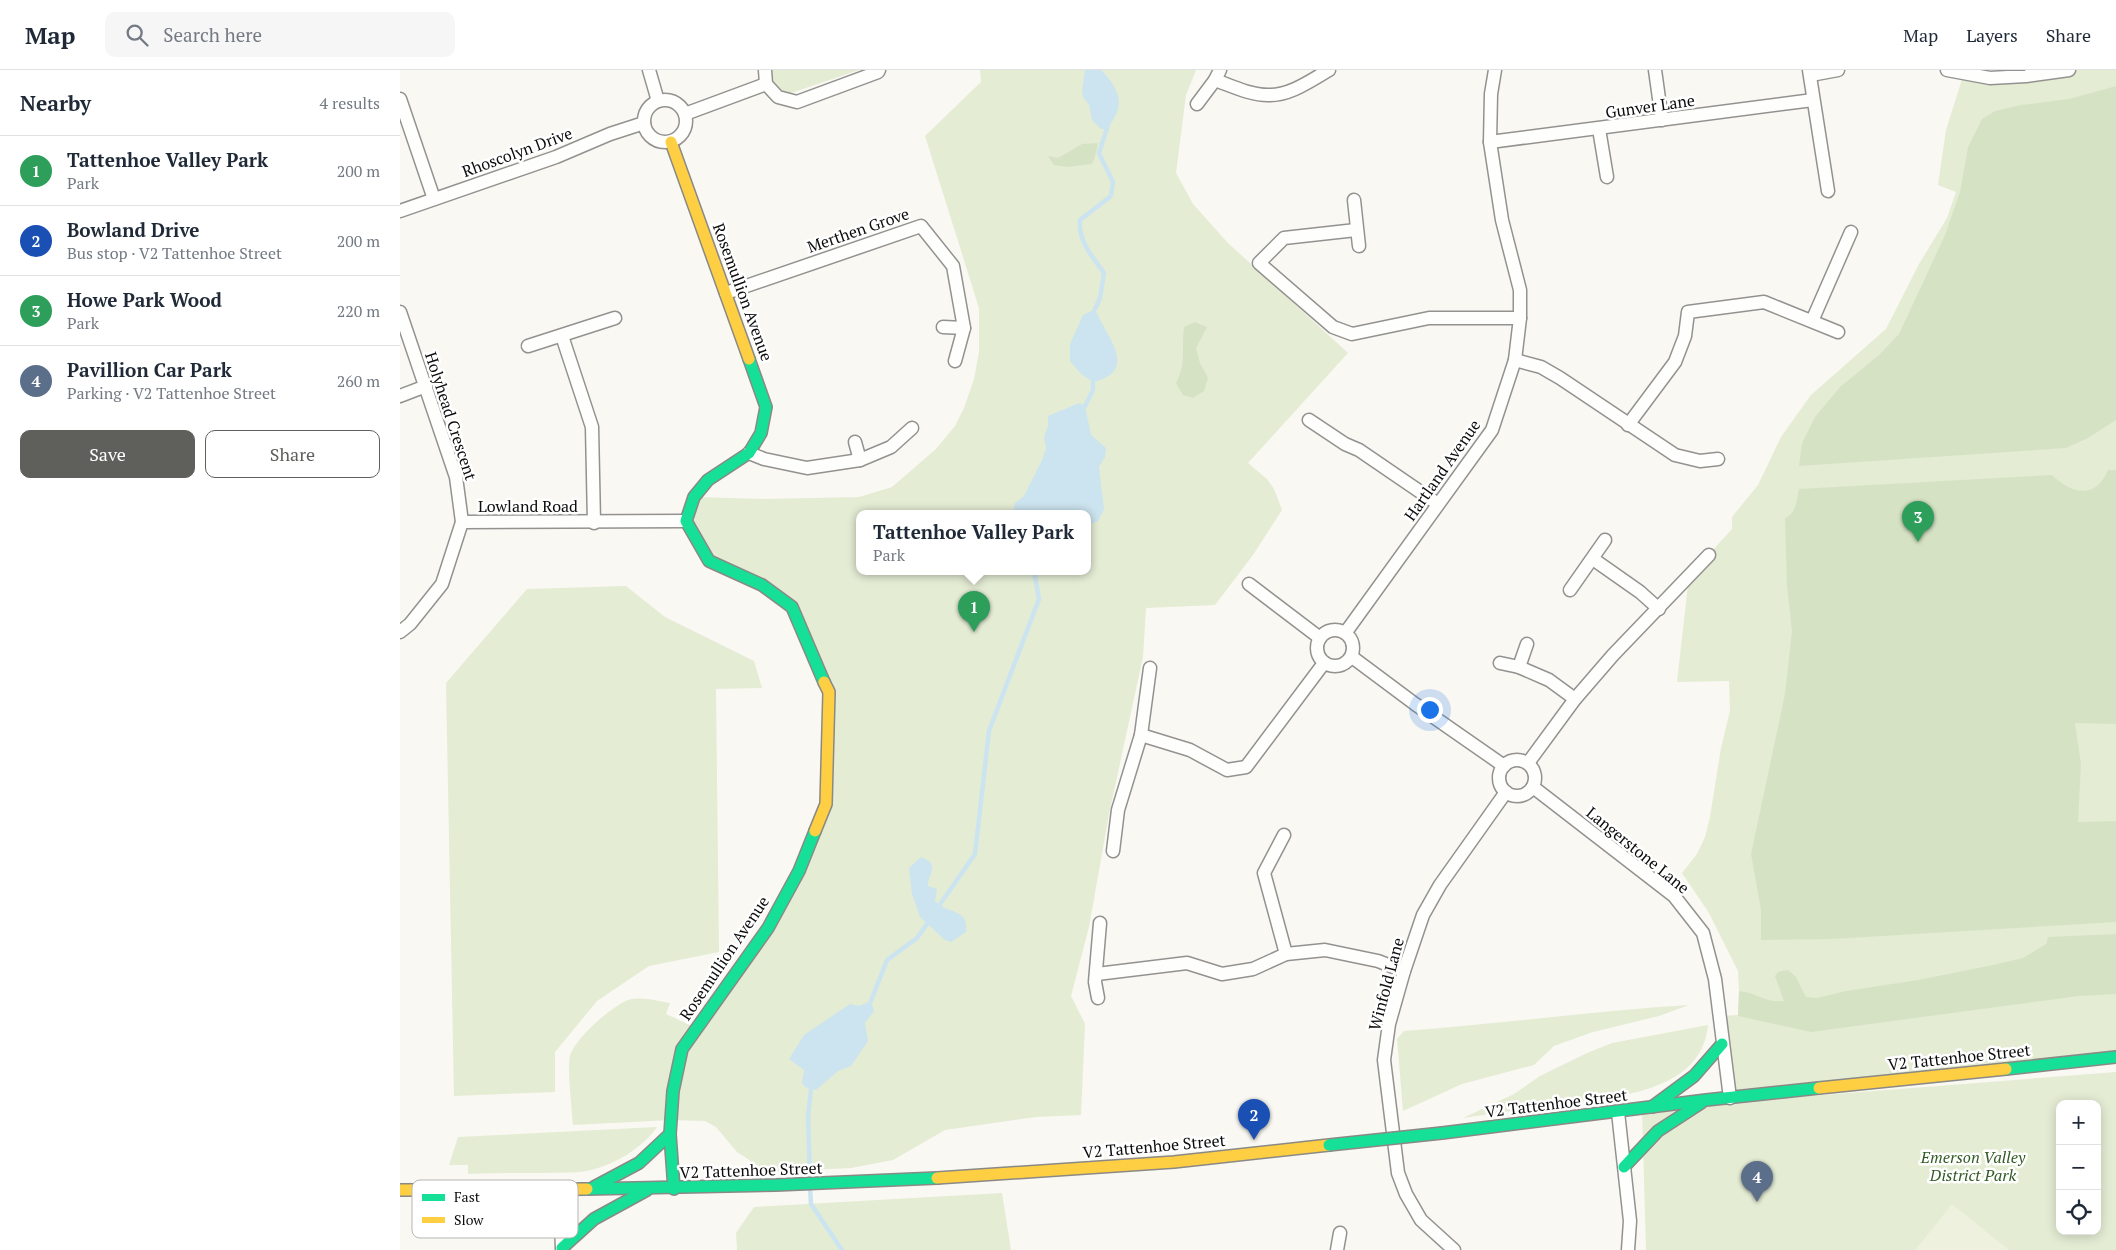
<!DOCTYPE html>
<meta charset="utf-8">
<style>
body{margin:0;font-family:"PT Serif",serif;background:#f6f6f7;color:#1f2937}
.controls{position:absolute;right:15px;bottom:15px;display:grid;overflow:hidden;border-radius:10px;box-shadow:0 2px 12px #0003}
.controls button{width:45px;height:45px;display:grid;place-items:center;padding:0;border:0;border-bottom:1px solid #e0e1e3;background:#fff;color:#1f2937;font:25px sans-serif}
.you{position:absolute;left:1029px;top:639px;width:18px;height:18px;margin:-12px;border:4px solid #fff;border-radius:50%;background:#1a73e8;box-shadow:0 0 0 8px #1a73e833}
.badge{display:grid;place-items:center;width:32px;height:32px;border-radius:50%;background:#5f5f5c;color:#fff;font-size:16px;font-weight:700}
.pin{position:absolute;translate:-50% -41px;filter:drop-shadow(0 1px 2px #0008)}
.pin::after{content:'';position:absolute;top:26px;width:18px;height:15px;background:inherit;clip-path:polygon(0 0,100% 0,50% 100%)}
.popup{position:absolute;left:456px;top:440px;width:235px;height:65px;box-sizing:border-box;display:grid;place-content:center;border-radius:10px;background:#fff;filter:drop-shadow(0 1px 4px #0005);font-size:16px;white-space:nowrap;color:#747a83}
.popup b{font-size:19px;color:#1f2937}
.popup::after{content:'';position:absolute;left:50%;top:100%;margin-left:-10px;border:10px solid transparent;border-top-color:#fff}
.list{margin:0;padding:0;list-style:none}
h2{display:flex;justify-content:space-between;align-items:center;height:65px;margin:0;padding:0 20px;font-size:21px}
h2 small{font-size:16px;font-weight:400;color:#747a83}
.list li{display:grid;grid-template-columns:32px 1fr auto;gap:15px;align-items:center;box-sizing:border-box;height:70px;padding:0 20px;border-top:1px solid #e0e1e3}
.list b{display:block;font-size:19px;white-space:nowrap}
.list p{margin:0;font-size:16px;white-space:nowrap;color:#747a83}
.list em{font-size:16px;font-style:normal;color:#747a83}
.actions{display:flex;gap:10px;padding:15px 20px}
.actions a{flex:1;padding:11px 0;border:1px solid #5f5f5c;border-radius:10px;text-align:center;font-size:18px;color:#5f5f5c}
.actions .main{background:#5f5f5c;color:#fff}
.icon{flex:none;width:28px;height:28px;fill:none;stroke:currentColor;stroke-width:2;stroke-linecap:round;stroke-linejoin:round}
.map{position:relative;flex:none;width:1716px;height:1180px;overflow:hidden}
header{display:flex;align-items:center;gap:30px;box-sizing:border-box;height:70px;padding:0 25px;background:#fff;border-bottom:1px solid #e0e1e3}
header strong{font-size:24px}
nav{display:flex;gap:28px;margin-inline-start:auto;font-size:18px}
.search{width:350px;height:45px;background:#f6f6f7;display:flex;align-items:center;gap:12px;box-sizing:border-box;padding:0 18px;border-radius:10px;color:#747a83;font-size:19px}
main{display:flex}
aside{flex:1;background:#fff}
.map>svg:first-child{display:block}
.green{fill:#e4ecd4;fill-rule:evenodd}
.forest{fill:#d5e3c4}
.pitch{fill:#edf1de}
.water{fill:#cce4ef}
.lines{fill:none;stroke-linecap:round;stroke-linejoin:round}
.stream{stroke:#cce4ef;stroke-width:4.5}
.street-casing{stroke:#939290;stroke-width:15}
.fast-casing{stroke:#8a8986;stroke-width:14}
.slow-casing{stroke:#8a8986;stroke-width:14}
.street{stroke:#fefefd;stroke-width:12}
.fast{stroke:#16e098;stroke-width:11}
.slow{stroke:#ffcf43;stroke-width:11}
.fast-bridge-casing{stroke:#8a8986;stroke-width:14;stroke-linecap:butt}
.fast-bridge{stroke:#16e098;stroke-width:11}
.labels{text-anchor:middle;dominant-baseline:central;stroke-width:5;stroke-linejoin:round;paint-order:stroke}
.street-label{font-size:16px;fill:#0c0c0c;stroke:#fff}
.park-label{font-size:16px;font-style:italic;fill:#335b26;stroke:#fff}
.key{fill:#fff;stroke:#b6b6b6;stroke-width:1}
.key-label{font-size:14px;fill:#0c0c0c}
</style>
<header>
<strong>Map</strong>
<div class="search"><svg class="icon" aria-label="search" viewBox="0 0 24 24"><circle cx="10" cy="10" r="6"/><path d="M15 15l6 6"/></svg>Search here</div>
<nav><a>Map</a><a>Layers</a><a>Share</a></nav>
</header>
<main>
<aside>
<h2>Nearby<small>4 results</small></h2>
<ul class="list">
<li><span class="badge" style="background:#2e9e5b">1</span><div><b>Tattenhoe Valley Park</b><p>Park</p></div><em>200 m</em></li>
<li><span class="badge" style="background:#1a4fb4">2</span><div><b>Bowland Drive</b><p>Bus stop · V2 Tattenhoe Street</p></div><em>200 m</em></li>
<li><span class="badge" style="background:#2e9e5b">3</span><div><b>Howe Park Wood</b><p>Park</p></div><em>220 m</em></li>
<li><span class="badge" style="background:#5c6f8a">4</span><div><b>Pavillion Car Park</b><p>Parking · V2 Tattenhoe Street</p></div><em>260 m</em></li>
</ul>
<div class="actions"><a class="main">Save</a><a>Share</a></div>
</aside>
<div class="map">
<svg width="1716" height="1180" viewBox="0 0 1716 1180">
<rect width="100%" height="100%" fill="#faf8f2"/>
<g class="green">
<path d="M368,0H459L385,25L369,13Z"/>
<path d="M580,0H796L786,25L776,103L793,134L828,173L948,283L848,393L867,409L874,419L882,440L853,485L815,535L746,538L743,587L709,744L689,857L671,926L685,954L681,1045L636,1047L545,1060L493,1090L451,1098L368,1102L337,1082L316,1057L305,1051L271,1050L173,1055C172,1042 167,995 170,986C175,968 211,937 228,930C242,926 257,931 270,933L266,944L296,958L368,858L426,734L429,622L392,537L309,491L286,451L294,427L365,429L459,427L492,417L536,379L555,356L564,338L574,309L579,282V238L525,66L581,12ZM460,443H688V501H460Z"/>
<path d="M1669,0H1716V987L1330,1028L1320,946L1338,945L1339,921L1338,901L1309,843L1282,803L1297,784L1305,767L1310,747L1321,678L1330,641L1329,611L1277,612L1289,506L1332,459V447L1358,415L1381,367L1411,325L1486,259L1519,194L1547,148L1556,122L1538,115L1546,60L1564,3Z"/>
<path d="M226,516L265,547L354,591L362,618L316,619L319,882L249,896L197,931L155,982V1022L54,1026L46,613L127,519Z"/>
<path d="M1289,935L1259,946L1193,962L1154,976L1134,995L1062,1014L1003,1041L997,969L1004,961C1099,954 1194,941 1289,935Z"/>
<path d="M1308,955C1302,1023 1214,1027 1161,1034C1128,1039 1096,1043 1063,1048L1114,1024L1140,1006L1187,983L1212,973Z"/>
<path d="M1716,1002V1180H1246L1242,1039ZM1660,1034H1697V1161H1660Z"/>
<path d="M257,1057C242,1078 216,1094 191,1100C176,1104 160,1102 145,1103C119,1103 94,1103 68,1104V1095H49L58,1067Z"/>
<path d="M602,1123L611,1180H337L336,1163L354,1137Z"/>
</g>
<g class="forest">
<path d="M1716,16V350L1688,368L1666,378L1399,396L1402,373L1415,347L1440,317L1479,285L1499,264L1545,165L1560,122L1568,77L1582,49L1595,41L1621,35L1669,29Z"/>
<path d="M698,73L695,87L692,94L667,97L654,95L648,86L658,88L682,74Z"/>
<path d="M795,252L807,257L796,278L800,293L808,308L804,321L793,328L783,325L776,313C787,292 781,280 784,257Z"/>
<path d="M1708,400H1716V654L1675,653L1681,694L1678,752L1716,751V852L1432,869L1361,870V840L1351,784L1385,624L1392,561L1387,516L1385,448C1396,444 1397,429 1399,419L1652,405C1672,424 1695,430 1708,400Z"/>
<path d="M1716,864V924L1679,926L1411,962L1338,946L1339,921C1358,923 1365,933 1384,931L1375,906L1378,902L1388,900L1396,907L1406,927L1417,928L1446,921L1518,910L1593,895L1623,888L1646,874L1648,867Z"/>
</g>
<path class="pitch" d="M1552,1134L1609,1180H1515Z"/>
<g class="water">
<path d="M685,0H701C720,19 727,37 706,59H701L692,50L689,35L683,27L682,20Z"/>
<path d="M695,239C705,265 741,301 693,312L681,304L670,291V274L683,245Z"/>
<path d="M679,333L685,336L691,365L706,378L705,387L699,397L704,439L698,451L688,455V443H613L615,433L624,426L642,390L646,378L644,367L648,356V346Z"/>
<path d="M521,787C541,795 528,803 528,816L537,819L535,831C547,845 569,837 566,862L551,872L545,870L520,847L512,824L509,798Z"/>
<path d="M471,931L474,941L465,953L468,971L451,996L438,1001L416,1020L405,1017L402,1013L404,1000L389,989L404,965L450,934L459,936Z"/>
</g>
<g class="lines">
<g class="stream">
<path d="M695,239L700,228L704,203C692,186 678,171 680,150L711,126L713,112L699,83L708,55"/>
<path d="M685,336L693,320V312"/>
<path d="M536,840L575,784L589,661L639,529L634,501"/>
<path d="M471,931L487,890L517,868L529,851"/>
<path d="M410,1110L408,1047L411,1019"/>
<path d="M410,1117L411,1134L442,1180"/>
</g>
<g class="street-casing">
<g id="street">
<path d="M249,0L258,31"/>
<path d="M365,0L366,14L378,27L397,32L478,2L479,0"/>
<path d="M1255,0L1262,50"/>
<path d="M1409,0L1428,121"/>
<path d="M1547,0L1590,8L1626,6L1669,0"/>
<path d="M1411,5L1438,0"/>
<path d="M815,10C832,16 850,25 868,25C890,26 911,10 929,0"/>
<path d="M0,29L34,129"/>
<circle cx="265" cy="51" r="21"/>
<path d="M797,34L815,10L820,0"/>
<path d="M285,44L366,14"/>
<path d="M1199,59L1207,107"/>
<path d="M1090,72L1413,30"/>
<path d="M954,130L959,176"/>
<path d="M0,141L156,87L210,64L244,53"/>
<path d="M956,160L884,168L859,193L933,257L952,264L1029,248H1120"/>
<path d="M326,223L521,156L553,196L564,258L555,291"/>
<path d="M0,242L56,407L62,452L42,514L10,554L0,562"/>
<path d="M1412,251L1451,162"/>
<path d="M543,257L564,258"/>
<path d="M162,266L192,357L194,453"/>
<path d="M128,276L215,248"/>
<path d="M1115,290L1141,297L1160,308L1275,385L1300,391L1318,389"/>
<path d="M0,326L26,316"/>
<path d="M909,350L945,374L959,380L1038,434"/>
<path d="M1228,355L1275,292L1285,266L1288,242L1364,232L1438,262"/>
<path d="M455,372L460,390"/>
<path d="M349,383L364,389L407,398L460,390L491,377L512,358"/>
<path d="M62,452L286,451"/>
<path d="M1193,489L1240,522L1259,539"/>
<path d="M849,514L920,568"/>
<path d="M1170,520L1205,470"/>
<circle cx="935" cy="578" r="18"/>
<path d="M946,562L1092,360L1115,290L1120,248V220L1102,150L1090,72L1091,24L1095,0"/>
<path d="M1127,574L1119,597L1149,610L1175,629"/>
<path d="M952,587L1015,634L1104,696"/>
<path d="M1100,593L1119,597"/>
<path d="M741,665L790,680L827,700L846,697L924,593"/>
<circle cx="1117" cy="708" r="18"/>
<path d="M1128,693L1175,629L1213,585L1309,485"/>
<path d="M1133,717L1274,826L1303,863L1315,909L1330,1028"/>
<path d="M884,765L864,803L886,884"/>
<path d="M713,781L718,740L741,665L750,598"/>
<path d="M697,904L787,893L822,904L853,899L886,884L925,880L978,891L1004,901"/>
<path d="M698,928L695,912L700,853"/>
<path d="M1218,1042L1230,1151L1228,1180"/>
<path d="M160,1120L162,1180"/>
<path d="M937,1180L940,1163"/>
<path d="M1054,1180L1021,1150L1006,1124L998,1103L984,990L989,954L1004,901L1023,845L1040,815L1106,722"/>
</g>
</g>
<g class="fast-casing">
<g id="fast">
<path d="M349,289L366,337L361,363L349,383L308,410L294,427L286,451L309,491L362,515L392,537L424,612"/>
<path d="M1606,999L1716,987"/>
<path d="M1252,1037L1294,1006L1322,974"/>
<path d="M1042,1063L1306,1030L1419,1018"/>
<path d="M1224,1097L1258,1061L1301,1033"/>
<path d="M194,1117L239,1093L270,1064"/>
<path d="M187,1119L376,1115L537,1108"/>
<path d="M274,1119L270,1064L273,1021L282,979L368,858L399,801L415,761"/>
<path d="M162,1178L194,1149L247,1120"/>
</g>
</g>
<g class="slow-casing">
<g id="slow">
<path d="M271,72L349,289"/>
<path d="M415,761L426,734L429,622L424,612"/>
<path d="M1419,1018L1606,999"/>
<path d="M537,1108L774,1092L929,1075"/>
<path d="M0,1120L187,1119"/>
</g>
</g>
<use href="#street" class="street"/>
<use href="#fast" class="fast"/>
<use href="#slow" class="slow"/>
<g class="fast-bridge-casing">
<path id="fast-bridge" d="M929,1075L1042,1063"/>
</g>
<use href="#fast-bridge" class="fast-bridge"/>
</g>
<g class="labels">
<g class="street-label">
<text transform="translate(1250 36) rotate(-8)">Gunver Lane</text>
<text transform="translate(117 82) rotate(-20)">Rhoscolyn Drive</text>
<text transform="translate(458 160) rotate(-19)">Merthen Grove</text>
<text transform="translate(343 222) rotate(70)">Rosemullion Avenue</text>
<text transform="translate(51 346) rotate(72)">Holyhead Crescent</text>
<text transform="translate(1042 400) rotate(-55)">Hartland Avenue</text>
<text x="128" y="436">Lowland Road</text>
<text transform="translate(1238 780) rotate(39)">Langerstone Lane</text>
<text transform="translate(324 888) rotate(-56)">Rosemullion Avenue</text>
<text transform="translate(986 914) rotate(-75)">Winfold Lane</text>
<text transform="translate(1559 987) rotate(-6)">V2 Tattenhoe Street</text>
<text transform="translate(1156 1033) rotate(-7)">V2 Tattenhoe Street</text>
<text transform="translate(754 1076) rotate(-5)">V2 Tattenhoe Street</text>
<text transform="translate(351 1100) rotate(-2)">V2 Tattenhoe Street</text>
</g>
<g class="park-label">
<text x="1573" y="1087">Emerson Valley<tspan x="1573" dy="18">District Park</tspan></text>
</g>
</g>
<rect x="12" y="1110" width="166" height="58" rx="8" class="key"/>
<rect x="22" y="1124" width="23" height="7" fill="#16e098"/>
<rect x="22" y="1147" width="23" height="6" fill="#ffcf43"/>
<g class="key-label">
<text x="54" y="1132">Fast</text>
<text x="54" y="1155">Slow</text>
</g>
</svg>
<div class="controls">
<button>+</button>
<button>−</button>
<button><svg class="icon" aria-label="locate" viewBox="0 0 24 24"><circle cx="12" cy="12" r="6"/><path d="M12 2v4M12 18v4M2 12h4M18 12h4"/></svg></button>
</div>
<div class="you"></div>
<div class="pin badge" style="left:574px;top:562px;background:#2e9e5b">1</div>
<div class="popup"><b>Tattenhoe Valley Park</b>Park</div>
<div class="pin badge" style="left:854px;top:1070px;background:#1a4fb4">2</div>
<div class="pin badge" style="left:1518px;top:472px;background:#2e9e5b">3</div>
<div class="pin badge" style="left:1357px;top:1132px;background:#5c6f8a">4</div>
</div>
</main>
